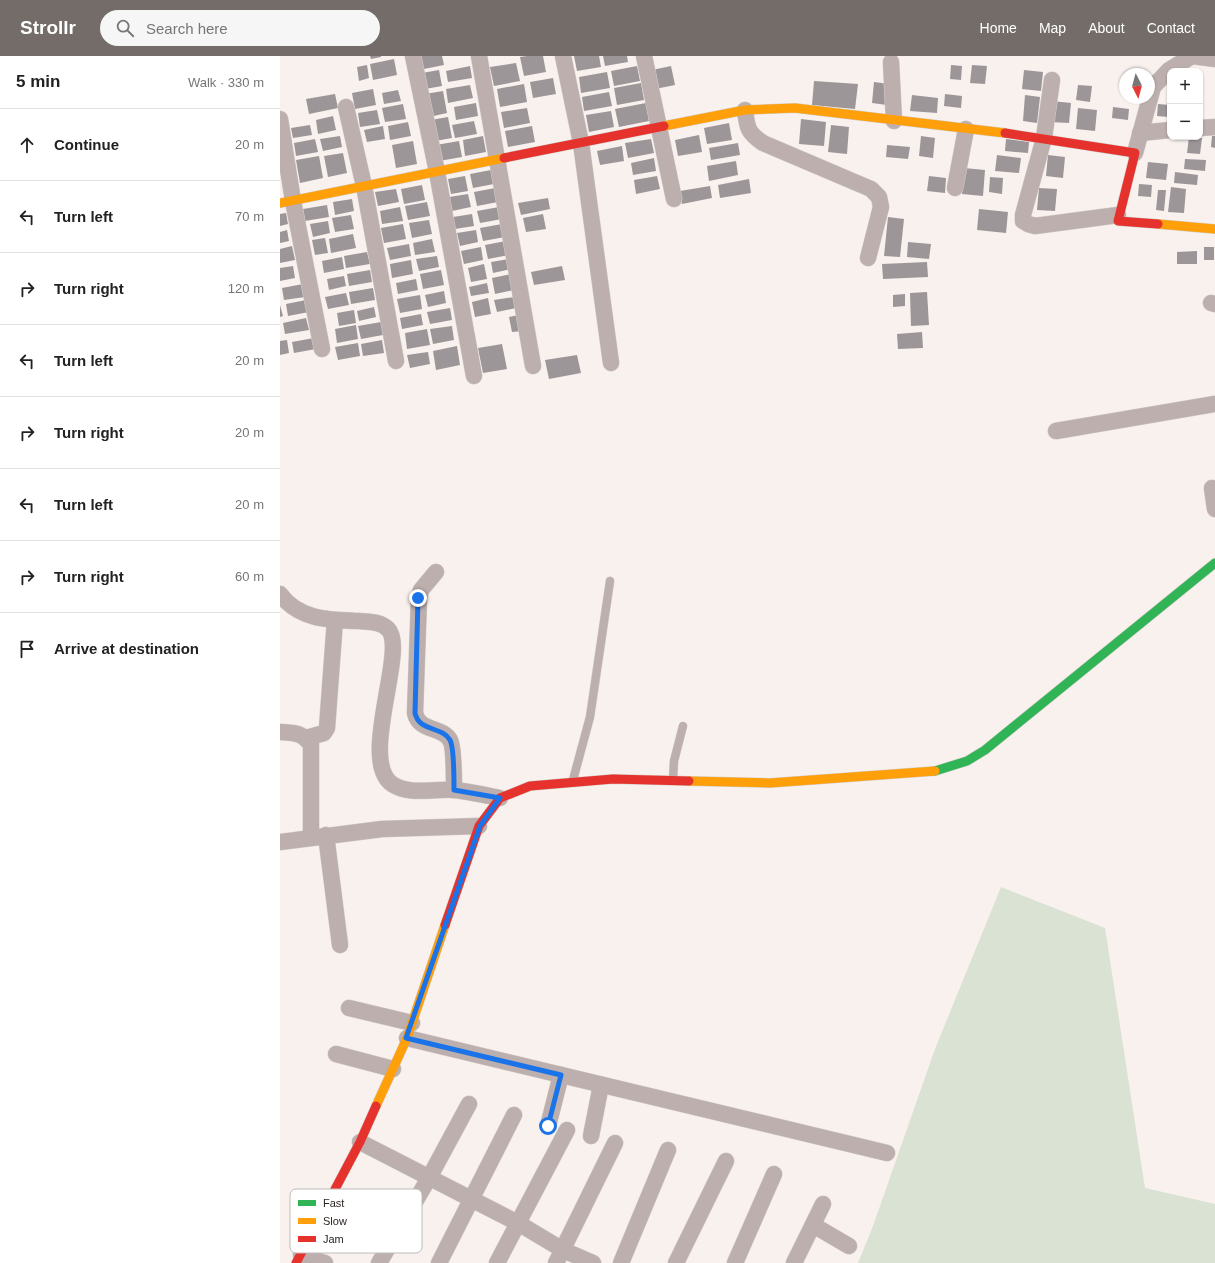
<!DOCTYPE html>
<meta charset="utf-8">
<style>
body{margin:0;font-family:Helvetica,sans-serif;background:#f6f6f6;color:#222}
.controls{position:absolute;right:12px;top:12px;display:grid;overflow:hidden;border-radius:8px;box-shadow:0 1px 3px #0004}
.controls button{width:36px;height:36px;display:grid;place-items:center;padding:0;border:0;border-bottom:1px solid #e0e0e0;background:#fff;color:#222;font:20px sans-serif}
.compass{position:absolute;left:839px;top:12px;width:36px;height:36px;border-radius:50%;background:#fff;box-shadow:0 1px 3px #0004;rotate:174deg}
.stop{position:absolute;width:12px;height:12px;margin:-9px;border:3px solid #1a73e8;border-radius:50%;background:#fff}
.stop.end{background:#1a73e8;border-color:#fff;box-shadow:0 1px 4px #0008}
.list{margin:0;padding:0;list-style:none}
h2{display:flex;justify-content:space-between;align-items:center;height:52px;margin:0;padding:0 16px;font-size:17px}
h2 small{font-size:13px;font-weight:400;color:#767676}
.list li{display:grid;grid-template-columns:26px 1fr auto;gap:12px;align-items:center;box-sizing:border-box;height:72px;padding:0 16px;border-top:1px solid #e0e0e0}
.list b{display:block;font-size:15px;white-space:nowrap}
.list em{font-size:13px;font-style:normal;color:#767676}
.icon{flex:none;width:22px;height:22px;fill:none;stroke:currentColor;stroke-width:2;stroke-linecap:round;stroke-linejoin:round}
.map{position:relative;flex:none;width:935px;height:1207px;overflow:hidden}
header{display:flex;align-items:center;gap:24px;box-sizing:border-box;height:56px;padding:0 20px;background:#736c68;color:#fff}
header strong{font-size:19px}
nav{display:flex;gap:22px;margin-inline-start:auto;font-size:14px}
.search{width:280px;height:36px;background:#f6f6f6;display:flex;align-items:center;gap:10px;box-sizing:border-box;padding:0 14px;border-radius:22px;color:#767676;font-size:15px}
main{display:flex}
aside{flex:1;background:#fff}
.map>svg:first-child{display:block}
.green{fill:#d9e2d3}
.building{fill:#9c9699}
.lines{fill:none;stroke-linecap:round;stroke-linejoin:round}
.lane-casing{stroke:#d2cdc9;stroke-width:9}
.street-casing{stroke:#d2cdc9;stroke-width:17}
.fast-casing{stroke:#d2cdc9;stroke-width:10}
.slow-casing{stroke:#d2cdc9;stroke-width:10}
.jam-casing{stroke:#d2cdc9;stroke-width:10}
.lane{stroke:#bcafad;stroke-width:8}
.street{stroke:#bcafad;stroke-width:16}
.fast{stroke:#30b455;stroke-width:9}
.slow{stroke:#ff9f0a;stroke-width:9}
.jam{stroke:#e5322d;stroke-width:9}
.route{stroke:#1a73e8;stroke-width:5}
.key{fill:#fff;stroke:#bfbdbc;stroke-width:1}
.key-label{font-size:11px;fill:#2b2421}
</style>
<header>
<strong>Strollr</strong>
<div class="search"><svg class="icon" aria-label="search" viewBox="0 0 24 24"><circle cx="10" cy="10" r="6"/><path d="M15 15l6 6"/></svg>Search here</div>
<nav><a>Home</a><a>Map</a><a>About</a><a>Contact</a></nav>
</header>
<main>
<aside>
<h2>5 min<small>Walk · 330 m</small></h2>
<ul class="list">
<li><svg class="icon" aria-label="ahead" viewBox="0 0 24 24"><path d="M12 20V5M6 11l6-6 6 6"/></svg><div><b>Continue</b></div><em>20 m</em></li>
<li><svg class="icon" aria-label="left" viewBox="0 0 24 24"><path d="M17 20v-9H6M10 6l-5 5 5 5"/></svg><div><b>Turn left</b></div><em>70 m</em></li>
<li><svg class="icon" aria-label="right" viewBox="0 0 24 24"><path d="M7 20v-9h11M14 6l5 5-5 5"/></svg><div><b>Turn right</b></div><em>120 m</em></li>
<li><svg class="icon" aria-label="left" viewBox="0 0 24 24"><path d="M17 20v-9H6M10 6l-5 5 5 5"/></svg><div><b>Turn left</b></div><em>20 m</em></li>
<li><svg class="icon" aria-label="right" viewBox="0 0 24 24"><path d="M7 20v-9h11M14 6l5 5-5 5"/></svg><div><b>Turn right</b></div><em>20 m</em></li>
<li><svg class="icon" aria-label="left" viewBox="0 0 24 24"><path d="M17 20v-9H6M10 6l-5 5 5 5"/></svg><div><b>Turn left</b></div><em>20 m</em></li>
<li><svg class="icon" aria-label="right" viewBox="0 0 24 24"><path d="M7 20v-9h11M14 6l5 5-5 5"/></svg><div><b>Turn right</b></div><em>60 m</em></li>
<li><svg class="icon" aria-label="arrive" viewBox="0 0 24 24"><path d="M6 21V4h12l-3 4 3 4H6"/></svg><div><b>Arrive at destination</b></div></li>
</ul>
</aside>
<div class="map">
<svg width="935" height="1207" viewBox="0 0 935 1207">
<rect width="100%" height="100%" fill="#f8f1ed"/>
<path class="green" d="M721,831L825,872L865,1132L935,1148V1207H578L593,1170L655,993Z"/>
<g class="building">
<path d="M90,0H101V1L91,3Z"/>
<path d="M136,0H162L164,9L139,14Z"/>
<path d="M247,0H263L266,16L244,20L240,1Z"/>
<path d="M294,0H319L321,11L297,15Z"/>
<path d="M323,0H347L348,6L325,10Z"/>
<path d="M114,3L117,19L93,24L90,8Z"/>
<path d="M236,7L240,25L214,30L210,11Z"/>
<path d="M87,9L89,22L79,25L77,11Z"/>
<path d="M671,9L682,10L681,24L670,23Z"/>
<path d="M692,9L707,10L705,28L690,27Z"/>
<path d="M190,10L192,22L168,26L166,15Z"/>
<path d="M357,10L360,25L334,30L331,15Z"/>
<path d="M391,10L395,29L375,33L372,14Z"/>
<path d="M159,14L162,30L145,33L142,17Z"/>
<path d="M744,14L763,16L761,35L742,33Z"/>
<path d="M327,16L330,32L301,37L299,21Z"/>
<path d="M273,22L276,38L253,42L250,26Z"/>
<path d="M534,25L578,28L575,53L532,49Z"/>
<path d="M594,26L609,28L607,49L592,47Z"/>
<path d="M361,27L364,44L337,49L334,32Z"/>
<path d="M244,28L247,46L220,51L217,33Z"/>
<path d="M190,29L193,42L168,47L166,33Z"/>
<path d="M798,29L812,30L810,46L796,44Z"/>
<path d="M93,33L96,49L75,53L72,37Z"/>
<path d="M118,34L121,45L104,48L102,37Z"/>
<path d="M163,35L167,57L149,61L145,38Z"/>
<path d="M329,36L332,50L304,55L302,41Z"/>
<path d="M55,38L58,52L29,58L26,43Z"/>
<path d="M665,38L682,40L681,52L664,50Z"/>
<path d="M632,39L658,42L657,57L630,55Z"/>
<path d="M745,39L760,41L757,67L743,65Z"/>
<path d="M772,45L791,47L789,67L770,66Z"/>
<path d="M920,46H923L922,61H920Z"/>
<path d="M196,47L198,60L176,64L174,51Z"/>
<path d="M366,47L369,65L339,71L335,53Z"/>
<path d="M123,48L126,63L105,66L102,52Z"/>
<path d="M878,48L890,49L889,61L877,60Z"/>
<path d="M833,51L849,53L848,64L832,62Z"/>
<path d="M247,52L250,67L224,72L221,56Z"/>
<path d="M798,52L817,54L815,75L796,73Z"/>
<path d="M97,54L100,68L80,71L78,57Z"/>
<path d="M331,55L334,71L309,76L306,59Z"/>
<path d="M53,60L56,74L38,78L36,64Z"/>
<path d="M168,61L172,82L155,85L151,64Z"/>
<path d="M521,63L546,66L544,90L519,88Z"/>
<path d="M194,65L197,78L175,82L172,69Z"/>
<path d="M128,66L131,80L110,84L108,70Z"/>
<path d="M449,67L452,84L427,88L424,72Z"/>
<path d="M30,69L32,79L13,82L11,72Z"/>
<path d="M551,69L569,71L567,98L548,96Z"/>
<path d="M103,70L105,83L87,86L84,74Z"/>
<path d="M252,70L255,86L228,91L225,75Z"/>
<path d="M419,79L422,96L398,100L395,84Z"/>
<path d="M60,80L62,91L43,95L40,83Z"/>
<path d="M203,80L206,96L185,100L183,84Z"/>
<path d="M641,80L655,82L653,102L639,100Z"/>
<path d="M932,80H935V92L931,91Z"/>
<path d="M909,81L922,82L920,98L907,97Z"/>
<path d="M35,83L38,96L16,100L14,87Z"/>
<path d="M371,83L374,97L348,102L345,87Z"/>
<path d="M726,83L749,86L748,97L725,95Z"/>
<path d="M133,85L137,108L116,112L112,89Z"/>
<path d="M179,85L182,101L159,105L156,89Z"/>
<path d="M458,87L460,99L431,104L429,92Z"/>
<path d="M607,89L630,91L628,103L606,101Z"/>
<path d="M342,90L344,105L320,109L317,95Z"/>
<path d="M63,97L67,117L48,121L44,100Z"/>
<path d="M717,99L741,102L739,117L715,115Z"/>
<path d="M768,99L785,101L783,122L766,120Z"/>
<path d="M39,100L43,122L20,127L16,104Z"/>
<path d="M374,102L376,115L353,119L351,107Z"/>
<path d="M905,103L926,104L925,115L904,113Z"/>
<path d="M456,105L458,119L429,125L427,110Z"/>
<path d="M868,106L888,108L886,124L866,122Z"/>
<path d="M684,112L705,114L703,140L682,138Z"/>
<path d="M211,114L214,128L193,132L190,118Z"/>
<path d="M895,116L918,119L917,129L894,127Z"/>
<path d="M185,120L188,135L171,138L168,123Z"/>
<path d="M377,120L380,133L356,138L354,124Z"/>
<path d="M649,120L666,122L665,137L647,135Z"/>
<path d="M710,121L723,122L722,138L709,136Z"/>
<path d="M469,123L471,137L440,142L438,129Z"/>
<path d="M859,128L872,129L871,141L858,140Z"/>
<path d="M142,129L145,144L124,148L121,133Z"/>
<path d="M430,130L432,142L402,148L400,135Z"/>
<path d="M891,131L906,133L904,157L888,156Z"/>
<path d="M215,132L218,146L197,150L194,136Z"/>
<path d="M759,132L777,133L775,155L757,154Z"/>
<path d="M116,133L119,146L98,150L95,136Z"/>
<path d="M878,134H886L884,155L876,154Z"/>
<path d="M188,138L191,151L172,155L169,141Z"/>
<path d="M268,142L270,153L241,159L238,147Z"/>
<path d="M72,143L74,155L55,159L53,146Z"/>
<path d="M147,146L150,160L128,164L125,150Z"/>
<path d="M47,149L49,161L25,165L23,153Z"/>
<path d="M120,151L123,165L102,168L100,155Z"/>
<path d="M219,151L222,163L200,167L197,155Z"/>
<path d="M699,153L728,156L726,177L697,174Z"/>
<path d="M6,157L8,168L0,170V158Z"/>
<path d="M192,158L194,170L175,173L173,161Z"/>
<path d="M263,158L266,173L246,176L243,162Z"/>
<path d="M71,159L74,173L55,176L52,162Z"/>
<path d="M608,161L624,163L620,201L604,200Z"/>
<path d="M149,164L152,178L132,182L129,167Z"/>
<path d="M48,165L50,177L33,181L30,168Z"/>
<path d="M123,168L126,183L104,187L101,172Z"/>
<path d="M222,168L225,181L203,185L200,172Z"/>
<path d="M7,174L9,185L0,187V176Z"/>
<path d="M196,174L198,186L180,190L177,177Z"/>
<path d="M73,178L76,192L51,197L49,183Z"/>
<path d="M45,182L48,197L35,199L32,184Z"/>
<path d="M152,183L155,196L135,199L133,187Z"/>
<path d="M226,185L229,199L208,203L205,189Z"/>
<path d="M628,186L651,188L649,203L627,201Z"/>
<path d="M129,188L131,200L110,204L107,192Z"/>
<path d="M12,190L15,204L0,207V193Z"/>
<path d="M201,191L203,204L184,208L181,195Z"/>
<rect x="924" y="191" width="10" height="13"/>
<path d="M917,195V208H897V196Z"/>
<path d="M87,196L90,208L66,212L64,200Z"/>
<path d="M157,200L159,211L139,215L136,203Z"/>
<path d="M62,201L64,213L44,217L42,205Z"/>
<path d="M229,203L231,213L213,217L211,206Z"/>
<path d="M131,204L133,218L112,222L110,208Z"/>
<path d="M647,206L648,221L603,223L602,208Z"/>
<path d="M204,208L207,223L191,226L188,212Z"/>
<path d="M13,210L15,222L0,225V212Z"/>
<path d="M282,210L285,224L254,229L251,216Z"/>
<path d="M90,214L92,226L69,230L67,218Z"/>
<path d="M161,214L164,229L143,233L140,218Z"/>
<path d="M231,218L234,234L215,238L212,222Z"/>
<path d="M64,220L66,230L49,234L47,223Z"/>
<path d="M136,223L138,234L118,238L116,227Z"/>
<path d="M207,227L209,237L191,240L189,231Z"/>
<path d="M23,228L25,241L4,244L2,232Z"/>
<path d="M93,232L95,244L71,248L69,236Z"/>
<path d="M164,235L166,247L148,251L145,239Z"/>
<path d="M647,236L649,269L631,270L630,237Z"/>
<path d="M66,237L69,249L48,253L45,241Z"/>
<path d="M625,238V250L613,251V239Z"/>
<path d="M140,239L142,253L120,257L117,243Z"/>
<path d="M234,241L236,252L217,256L214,244Z"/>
<path d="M208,242L211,258L195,261L192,246Z"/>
<path d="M26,244L29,256L8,260L6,248Z"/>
<path d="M0,249L3,260L0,261Z"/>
<path d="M94,251L96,261L79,265L77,255Z"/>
<path d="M170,252L172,264L150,268L147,256Z"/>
<path d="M74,254L76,267L59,270L57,257Z"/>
<path d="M141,258L143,269L122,273L120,262Z"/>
<path d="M239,259L242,275L232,276L229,261Z"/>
<path d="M26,262L29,274L5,278L3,267Z"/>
<path d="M101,266L103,279L81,283L78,270Z"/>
<path d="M76,269L78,283L57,287L55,273Z"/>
<path d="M172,270L174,284L153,288L150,273Z"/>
<path d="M147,273L150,289L127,293L125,277Z"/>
<path d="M642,276L643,292L618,293L617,278Z"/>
<path d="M34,282L36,293L14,297L12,286Z"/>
<path d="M7,284L9,297L0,299V285Z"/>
<path d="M102,284L104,297L83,300L81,288Z"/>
<path d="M78,287L80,300L58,304L55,291Z"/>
<path d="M222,288L227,313L203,317L198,292Z"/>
<path d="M177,290L180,309L156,314L153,295Z"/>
<path d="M148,296L150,308L130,312L127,299Z"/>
<path d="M297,299L301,317L269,323L265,304Z"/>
</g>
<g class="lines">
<g class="lane-casing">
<g id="lane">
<path d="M293,724L310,661L330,525"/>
<path d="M393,724L394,705L403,670"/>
</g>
</g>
<g class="street-casing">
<g id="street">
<path d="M133,0L157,116L194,320"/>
<path d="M199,0L253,310"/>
<path d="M283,0L301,87L331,307"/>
<path d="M364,0L394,143"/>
<path d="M912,0L935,3"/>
<path d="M611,6L614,65"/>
<path d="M772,24L764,82L743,159V165L748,168L755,170L838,159"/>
<path d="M66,51L84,130L116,305"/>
<path d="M465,54C467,72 468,77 483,87L591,133L599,141L601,151L588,202"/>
<path d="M0,63L13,145L42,293"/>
<path d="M920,72L935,71"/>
<path d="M860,77L890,74"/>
<path d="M855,97L873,31L889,14L912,0"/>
<path d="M675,132L686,73"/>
<path d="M931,247L935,248"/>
<path d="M776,375L935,348"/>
<path d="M932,432L935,453"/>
<path d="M156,516L141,534L139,542L135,657C139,676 162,670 170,684C174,690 174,725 174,734"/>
<path d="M0,538C19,564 49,564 79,565C89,566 100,565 108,573C128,593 78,704 112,728C129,740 156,732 175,734C190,736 205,739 220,742"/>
<path d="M0,676C14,677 22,676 31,689V781"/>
<path d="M26,682L44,677L47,672L55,564"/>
<path d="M46,779L60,889"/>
<path d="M0,786L102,773L199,770"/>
<path d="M69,952L132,967"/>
<path d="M127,982L607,1097"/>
<path d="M56,998L113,1013"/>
<path d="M268,1070L281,1019"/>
<path d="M311,1080L321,1029"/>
<path d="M80,1086L238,1167L283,1194L313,1207"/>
<path d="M533,1169L569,1190"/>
<path d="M21,1199L45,1207"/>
<path d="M99,1207L149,1122L189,1048"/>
<path d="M159,1207L234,1059"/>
<path d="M217,1207L287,1074"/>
<path d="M276,1207L335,1087"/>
<path d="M341,1207L388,1094"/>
<path d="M396,1207L446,1105"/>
<path d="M455,1207L494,1118"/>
<path d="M514,1207L543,1148"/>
</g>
</g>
<g class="fast-casing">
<path id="fast" d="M655,715L687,705L705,694L935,507"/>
</g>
<g class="slow-casing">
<g id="slow">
<path d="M384,70L465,54L515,52L725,77"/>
<path d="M0,147L224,102"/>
<path d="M878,168L935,173"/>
<path d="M409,725L490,727L655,715"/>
<path d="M96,1050L127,982L165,869"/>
</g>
</g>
<g class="jam-casing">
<g id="jam">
<path d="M725,77L855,97L838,165L878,168"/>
<path d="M224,102L384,70"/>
<path d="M165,869L199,770L220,742L250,730L333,723L409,725"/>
<path d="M16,1207L80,1086L96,1050"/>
</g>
</g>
<use href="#lane" class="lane"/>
<use href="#street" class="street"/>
<use href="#fast" class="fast"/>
<use href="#slow" class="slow"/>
<use href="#jam" class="jam"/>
</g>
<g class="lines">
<path class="route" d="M138,542L135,657C139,676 162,670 170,684C174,691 174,725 174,734L220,742L200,770L126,982L281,1019L268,1070"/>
</g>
<rect x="10" y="1133" width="132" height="64" rx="6" class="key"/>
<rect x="18" y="1144" width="18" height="6" fill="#30b455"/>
<rect x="18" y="1162" width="18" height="6" fill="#ff9f0a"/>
<rect x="18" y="1180" width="18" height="6" fill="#e5322d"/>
<g class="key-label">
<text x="43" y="1151">Fast</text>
<text x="43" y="1169">Slow</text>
<text x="43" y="1187">Jam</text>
</g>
</svg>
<div class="controls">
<button>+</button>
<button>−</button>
</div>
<svg class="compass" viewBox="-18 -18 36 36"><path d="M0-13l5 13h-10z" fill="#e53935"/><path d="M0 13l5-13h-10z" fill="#767676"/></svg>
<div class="stop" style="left:268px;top:1070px"></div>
<div class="stop end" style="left:138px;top:542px"></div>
</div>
</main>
